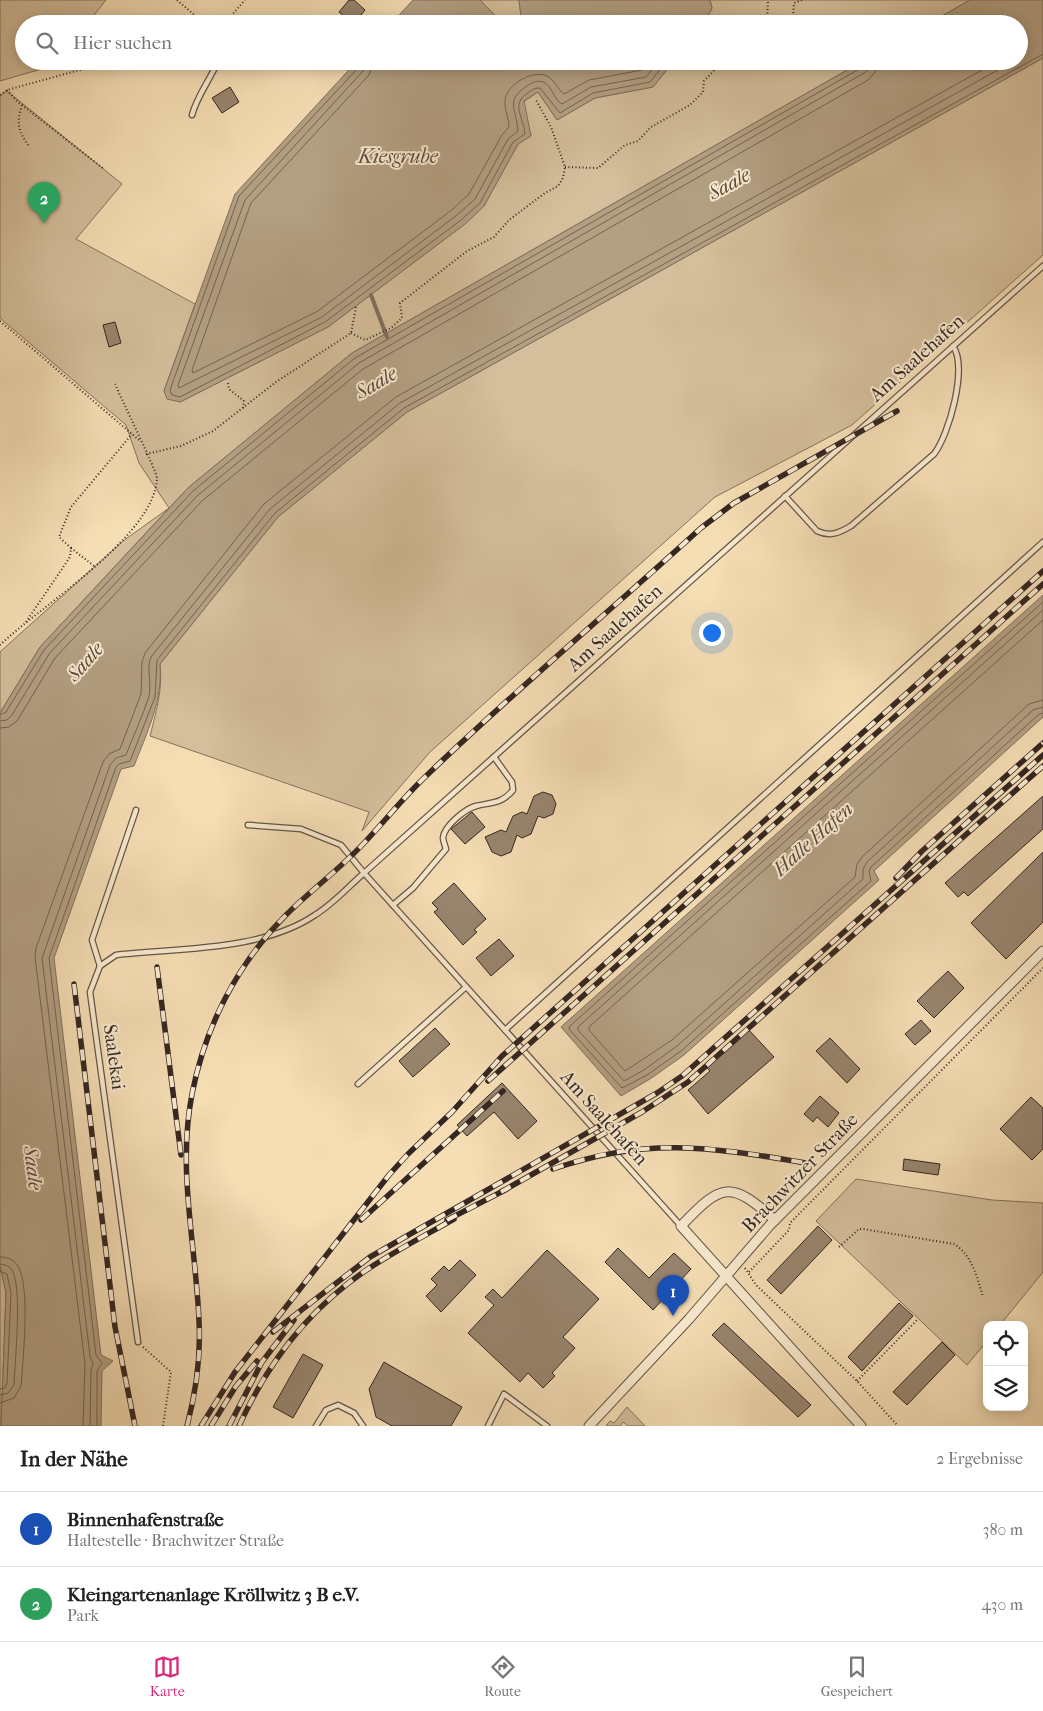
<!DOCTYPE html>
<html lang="de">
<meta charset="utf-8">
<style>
body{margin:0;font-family:"IM FELL French Canon",serif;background:#f2f2f2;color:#222}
.controls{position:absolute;right:15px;bottom:15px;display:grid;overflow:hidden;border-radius:10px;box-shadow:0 2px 12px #0003}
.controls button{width:45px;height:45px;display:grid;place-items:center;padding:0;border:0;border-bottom:1px solid #e0e0e0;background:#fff;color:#222;font:25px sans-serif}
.you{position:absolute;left:711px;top:632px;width:18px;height:18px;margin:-12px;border:4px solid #fff;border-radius:50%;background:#1a73e8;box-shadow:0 0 0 8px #1a73e833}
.badge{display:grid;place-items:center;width:32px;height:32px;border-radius:50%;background:#db2777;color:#fff;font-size:16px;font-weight:700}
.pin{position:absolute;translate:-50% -41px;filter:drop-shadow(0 1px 2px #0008)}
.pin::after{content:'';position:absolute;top:26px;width:18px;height:15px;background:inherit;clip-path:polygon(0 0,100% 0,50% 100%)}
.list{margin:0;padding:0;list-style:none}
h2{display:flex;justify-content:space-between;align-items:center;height:65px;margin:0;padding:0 20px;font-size:21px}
h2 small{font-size:16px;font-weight:400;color:#767676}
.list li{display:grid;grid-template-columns:32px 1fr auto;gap:15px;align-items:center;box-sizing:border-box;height:75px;padding:0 20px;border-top:1px solid #e0e0e0}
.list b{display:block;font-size:19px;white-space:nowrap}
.list p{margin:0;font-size:16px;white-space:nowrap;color:#767676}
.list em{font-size:16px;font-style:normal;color:#767676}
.icon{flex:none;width:28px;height:28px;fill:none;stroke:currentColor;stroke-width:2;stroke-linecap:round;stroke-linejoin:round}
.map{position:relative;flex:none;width:1043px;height:1426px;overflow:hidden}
.search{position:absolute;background:#fff;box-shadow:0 2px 12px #0003;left:15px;right:15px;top:15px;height:55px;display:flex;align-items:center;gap:12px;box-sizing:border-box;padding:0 18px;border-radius:28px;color:#767676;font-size:19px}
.sheet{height:215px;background:#fff}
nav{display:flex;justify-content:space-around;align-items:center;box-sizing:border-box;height:70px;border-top:1px solid #e0e0e0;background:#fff;font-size:14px;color:#767676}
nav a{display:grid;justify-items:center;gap:2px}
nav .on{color:#db2777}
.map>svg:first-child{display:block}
.green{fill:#d4be9b;stroke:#84725e}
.water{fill:#b39f82;stroke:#806f5c}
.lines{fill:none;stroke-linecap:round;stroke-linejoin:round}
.shore{stroke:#746252;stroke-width:1}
.stream{stroke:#806f5c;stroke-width:4}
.building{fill:#98856e;stroke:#342622}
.lane-casing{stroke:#645446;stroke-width:7}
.street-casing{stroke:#645446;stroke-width:11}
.path{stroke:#342622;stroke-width:2;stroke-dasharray:1 2.5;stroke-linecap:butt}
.lane{stroke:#f8e9ce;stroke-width:4.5}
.street{stroke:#f8e9ce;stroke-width:9}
.rail-casing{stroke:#342622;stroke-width:5.5}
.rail{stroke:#f8e9ce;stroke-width:4;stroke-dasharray:11;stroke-linecap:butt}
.labels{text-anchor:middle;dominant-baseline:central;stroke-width:4;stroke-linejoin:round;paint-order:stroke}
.street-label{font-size:19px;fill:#342622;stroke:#f8e9ce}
.water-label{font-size:20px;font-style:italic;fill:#5a4a3f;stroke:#f8e9ce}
</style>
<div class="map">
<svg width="1043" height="1426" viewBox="0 0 1043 1426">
<rect width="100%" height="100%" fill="#f5ddb4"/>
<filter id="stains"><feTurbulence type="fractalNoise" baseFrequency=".004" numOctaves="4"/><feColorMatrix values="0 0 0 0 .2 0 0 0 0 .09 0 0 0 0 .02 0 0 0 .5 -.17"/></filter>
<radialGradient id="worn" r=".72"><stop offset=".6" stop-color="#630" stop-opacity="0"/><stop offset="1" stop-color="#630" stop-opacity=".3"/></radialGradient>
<g class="green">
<path d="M0,0H106L87,24H24V61H56L52,66L0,81Z"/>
<path d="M480,0H519L521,16L508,24H503Z"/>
<path d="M710,0H970L928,24H704L712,8Z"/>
<path d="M1043,58V255L852,425L715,497L430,752L362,831L369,812L150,736C156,712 163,689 160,664L278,517L407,412Z"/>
<path d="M674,61H863L352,353L189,487L169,508L40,647L0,713V652L123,541L169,508L139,463L126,425L0,318V96L7,91L122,184L76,239L195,304L164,391L180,402L328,327L465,224L484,206L518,144L531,136L523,102L538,92L557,120L595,98L653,87Z"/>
<path d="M856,1179L992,1200L1043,1203V1272L1000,1325H987V1341L967,1365L816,1221Z"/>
<path d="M0,1265L6,1293L1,1426H0Z"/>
<path d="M627,1407L645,1426H628L623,1422L620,1426H606L610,1421L614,1423Z"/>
</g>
<g class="water">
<path d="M413,0H480L503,24H391Z"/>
<path d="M519,0H710L712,8L704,24H508L521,16Z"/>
<path d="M970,0H1043V58L407,412L278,517L160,664C163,701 147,732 134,766L121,769L54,958L101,1355L113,1361L102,1371L101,1426H1L6,1293L0,1265V713L40,647L189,487L352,353L863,61H1019V24H928Z"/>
<path d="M357,61H674L653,87L595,98L557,120L538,92L524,101L531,136L518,144L484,206L465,224L328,327L180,402L167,399L164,391L235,194Z"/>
<path d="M1043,595V717L874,871L879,880L684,1055L650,1079L621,1096L561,1027Z"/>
</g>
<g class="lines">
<g class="shore">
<path d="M360,61L359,67L239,196L170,390L172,395L180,397L325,322L461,220L480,203L513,142L525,134C523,115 510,104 529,92C533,89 535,88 540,88L560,113L593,93L650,82L667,61"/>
<path d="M366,61L363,71L245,200L178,385L179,388L322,317L457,215L475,199L508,139L518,131C516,106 504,100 530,84C535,81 540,80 545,83C553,88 554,100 562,104L591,87L646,77L659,61"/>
<path d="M374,61L369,75L251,203L192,370L193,373L318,311L453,209L469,194L502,135L509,127C509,118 504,109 505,100C507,84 534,68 549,77C555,81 558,90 564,94L589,80L642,70L650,61"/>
<path d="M1043,602L570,1026L569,1029L622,1088L647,1075L681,1051L871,881L869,871L871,867L1038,715L1043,713"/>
<path d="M1043,610L578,1027V1030L624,1081L644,1070L677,1046L863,879V869L867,862L1033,710L1043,707"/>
<path d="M1043,620L589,1027V1030L625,1071L672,1040L855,877L857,864L862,857L1029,704L1043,700"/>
<path d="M0,715L6,712L44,650L193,491L355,358L861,68L864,61"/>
<path d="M0,721L7,720L12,715L49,654L197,496L359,363L864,73L869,69L870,61"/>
<path d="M0,728L9,727L17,721L55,658L202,501L363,369L868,80L875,72L878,61"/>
<path d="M0,1257C8,1257 15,1260 19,1268C30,1289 23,1361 21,1386L14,1398L0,1403"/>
<path d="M0,1264C6,1265 10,1266 13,1272C22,1293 15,1359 14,1385L8,1393L0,1395"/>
<path d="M0,1271L7,1274L11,1293L7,1383L5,1388L0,1389"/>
<path d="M83,1426L85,1364L35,957L36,948L103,762L109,754L120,749L141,694L142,662L145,653L264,504L396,397L998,61"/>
<path d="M90,1426L91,1371L93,1364L90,1356L42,958L110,765L116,758L126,755C133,736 143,716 149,696C152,683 146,668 151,657L270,509L400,403L1014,61"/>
<path d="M97,1426V1371L102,1363L96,1355L49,958L116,767L119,764L130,761L155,697L157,660L275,513L404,408L1043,54"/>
</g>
<path class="stream" d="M371,295L387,337"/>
</g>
<g class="building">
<path d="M349,0H354L365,10L354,24L339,12Z"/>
<path d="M230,87L239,102L222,113L212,98Z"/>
<path d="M115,322L121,343L109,347L103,325Z"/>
<path d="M543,792L552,795L556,804L553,814L544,818L538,816L531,834L522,838L517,835L511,852L501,856L492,852L485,837L501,830L506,832L513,816L522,812L527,814L534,796Z"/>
<path d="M1043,796V829L968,896L964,892L958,897L945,883Z"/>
<path d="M472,812L485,827L465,844L451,829Z"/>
<path d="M1043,852V922L1006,959L971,923Z"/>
<path d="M454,883L486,919L474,930L477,932L463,945L434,912L438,909L432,903Z"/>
<path d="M499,939L514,956L491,976L476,958Z"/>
<path d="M948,971L964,988L934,1018L917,1001Z"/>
<path d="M921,1020L931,1031L915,1045L905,1034Z"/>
<path d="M435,1028L450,1044L413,1077L399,1061Z"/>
<path d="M747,1028L774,1057L708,1114L688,1090L710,1071L705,1066Z"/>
<path d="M830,1038L860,1069L847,1083L816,1051Z"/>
<path d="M502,1083L537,1121L518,1139L494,1112L467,1136L457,1125Z"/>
<path d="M820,1096L839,1113L828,1127L817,1117L813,1122L804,1114Z"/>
<path d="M1031,1097L1043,1108V1149L1032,1160L1000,1129Z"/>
<path d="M904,1159L940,1164L938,1175L903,1170Z"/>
<path d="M818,1226L832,1240L781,1294L767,1280Z"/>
<path d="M618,1248L649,1278L674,1253L691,1269L653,1310L605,1262Z"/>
<path d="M547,1250L599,1299L563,1337L575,1348L552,1373L555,1376L543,1388L528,1373L520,1382L468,1333L494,1305L485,1297L493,1289L502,1298Z"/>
<path d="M460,1260L476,1275L441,1312L426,1296L437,1285L431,1279L444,1266L449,1271Z"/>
<path d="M899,1303L913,1316L862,1371L848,1357Z"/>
<path d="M724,1323L811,1405L798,1417L712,1335Z"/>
<path d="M942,1342L955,1355L907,1405L893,1392Z"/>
<path d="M303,1354L323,1365L293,1418L273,1407Z"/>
<path d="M384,1362L462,1407L451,1426H392L376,1417L369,1389Z"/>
</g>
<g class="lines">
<g class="lane-casing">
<g id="lane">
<path d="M192,115C197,96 210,80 218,61"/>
<path d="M785,496L817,531C830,537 839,533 851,526L934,454C949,435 968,367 953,346"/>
<path d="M393,905L413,888L446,849C445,845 443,841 443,838C444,826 465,809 476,806C492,802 502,804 513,790L512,782L494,757"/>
<path d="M100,966L92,940L136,810"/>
<path d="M505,1030L1043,542"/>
<path d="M358,1084L466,987"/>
<path d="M681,1226L364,873L1043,266"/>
<path d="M138,1342L90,992L100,966L116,955C179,948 262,951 315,915C333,904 348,887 364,873L341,845L301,829L248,825"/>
<path d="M316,1426L326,1410L338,1405L354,1413L363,1426"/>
<path d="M488,1426L504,1394L547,1426"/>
</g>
</g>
<g class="street-casing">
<g id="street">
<path d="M775,1220C730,1180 722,1183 681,1226L861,1426"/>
<path d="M589,1426L689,1319L770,1225L1043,951"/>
</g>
</g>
<g class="path">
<path d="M177,0L205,24"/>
<path d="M224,24L245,0"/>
<path d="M767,24L768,0"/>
<path d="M773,24L793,16L794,3L802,0"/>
<path d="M7,90L18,102L104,169"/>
<path d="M0,95L7,90L112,61"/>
<path d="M22,105C16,123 18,131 29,146"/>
<path d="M565,167L598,168L625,145L638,141L651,127L690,105L703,92L704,81L723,61"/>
<path d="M0,321L139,440"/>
<path d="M351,333L365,340L391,328L402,318L400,303L467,251L494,237L509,220L545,193L558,186L563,178L565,167L551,127L536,100"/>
<path d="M228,383L229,389L244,401L243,408"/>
<path d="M146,454L181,446L213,431L276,382L351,333L356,307"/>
<path d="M71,548L94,566"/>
<path d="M26,622L70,557L71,548L59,537L71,507L132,434"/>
<path d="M0,645C39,607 155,536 157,478C157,472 120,396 115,384"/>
<path d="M839,1247L859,1229H863L954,1244C972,1255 977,1277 983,1297"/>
<path d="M745,1268L756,1285L857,1381L898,1426"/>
<path d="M749,1272L789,1230L790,1223L1043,968"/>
<path d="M143,1347L171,1372L163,1426"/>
<path d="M857,1381L917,1320"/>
</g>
<use href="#lane" class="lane"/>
<use href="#street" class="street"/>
<g class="rail-casing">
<g id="rail">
<path d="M896,878L922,851L1043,743"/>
<path d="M157,967L181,1155"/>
<path d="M74,984L115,1327L135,1426"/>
<path d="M488,1081L1043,584"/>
<path d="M553,1169C650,1135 715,1148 812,1164"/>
<path d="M501,1192L642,1112L688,1082L1043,766"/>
<path d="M361,1220L503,1091"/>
<path d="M447,1220L507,1189"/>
<path d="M273,1332L370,1257L657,1093L682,1076L1043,755"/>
<path d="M187,1426C196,1392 201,1357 199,1321C196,1245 177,1171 192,1094C205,1027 237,964 286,915C311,890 340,869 364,843C384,822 403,798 424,778C513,692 609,612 701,528L734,503L897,411"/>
<path d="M201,1426L235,1372L389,1175L408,1154L452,1112L502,1056L1043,571"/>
<path d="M211,1426L236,1386L257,1361"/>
<path d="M229,1426L262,1362L294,1320"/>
<path d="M239,1426C267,1364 308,1310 365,1271C393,1252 424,1236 454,1219"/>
</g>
</g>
<use href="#rail" class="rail"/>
</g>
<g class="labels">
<g class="street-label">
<text transform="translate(917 358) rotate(-42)">Am Saalehafen</text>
<text transform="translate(615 628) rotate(-42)">Am Saalehafen</text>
<text transform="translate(114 1057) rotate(82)">Saalekai</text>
<text transform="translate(604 1118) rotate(48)">Am Saalehafen</text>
<text transform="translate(800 1173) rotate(-46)">Brachwitzer Straße</text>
</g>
<g class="water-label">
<text x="398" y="156">Kiesgrube</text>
<text transform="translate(729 184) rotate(-29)">Saale</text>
<text transform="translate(376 383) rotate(-31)">Saale</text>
<text transform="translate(85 662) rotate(-49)">Saale</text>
<text transform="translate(813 839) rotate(-42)">Halle Hafen</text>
<text transform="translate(33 1168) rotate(83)">Saale</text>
</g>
</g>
<rect width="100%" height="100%" filter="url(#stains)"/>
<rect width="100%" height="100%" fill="url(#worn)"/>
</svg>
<div class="controls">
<button><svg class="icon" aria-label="locate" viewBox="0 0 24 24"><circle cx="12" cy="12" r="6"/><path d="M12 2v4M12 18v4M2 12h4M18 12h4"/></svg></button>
<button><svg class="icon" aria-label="layers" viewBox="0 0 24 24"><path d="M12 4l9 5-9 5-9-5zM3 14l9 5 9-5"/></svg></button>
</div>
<div class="you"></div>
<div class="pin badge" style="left:673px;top:1316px;background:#1a4fb4">1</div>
<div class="pin badge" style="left:44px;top:223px;background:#2e9e5b">2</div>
<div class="search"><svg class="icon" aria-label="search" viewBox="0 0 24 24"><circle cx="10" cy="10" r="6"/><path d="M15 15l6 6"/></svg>Hier suchen</div>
</div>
<section class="sheet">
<h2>In der Nähe<small>2 Ergebnisse</small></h2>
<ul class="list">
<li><span class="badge" style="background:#1a4fb4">1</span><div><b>Binnenhafenstraße</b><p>Haltestelle · Brachwitzer Straße</p></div><em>380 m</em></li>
<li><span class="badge" style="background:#2e9e5b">2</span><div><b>Kleingartenanlage Kröllwitz 3 B e.V.</b><p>Park</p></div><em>430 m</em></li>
</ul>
</section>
<nav>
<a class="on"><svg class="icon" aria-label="map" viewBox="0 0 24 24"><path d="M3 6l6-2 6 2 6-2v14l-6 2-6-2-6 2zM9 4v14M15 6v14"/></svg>Karte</a>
<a><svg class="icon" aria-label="directions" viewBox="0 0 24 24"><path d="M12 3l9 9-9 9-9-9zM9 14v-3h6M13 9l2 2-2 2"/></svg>Route</a>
<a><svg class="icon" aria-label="saved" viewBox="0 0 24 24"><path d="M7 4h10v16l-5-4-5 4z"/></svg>Gespeichert</a>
</nav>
